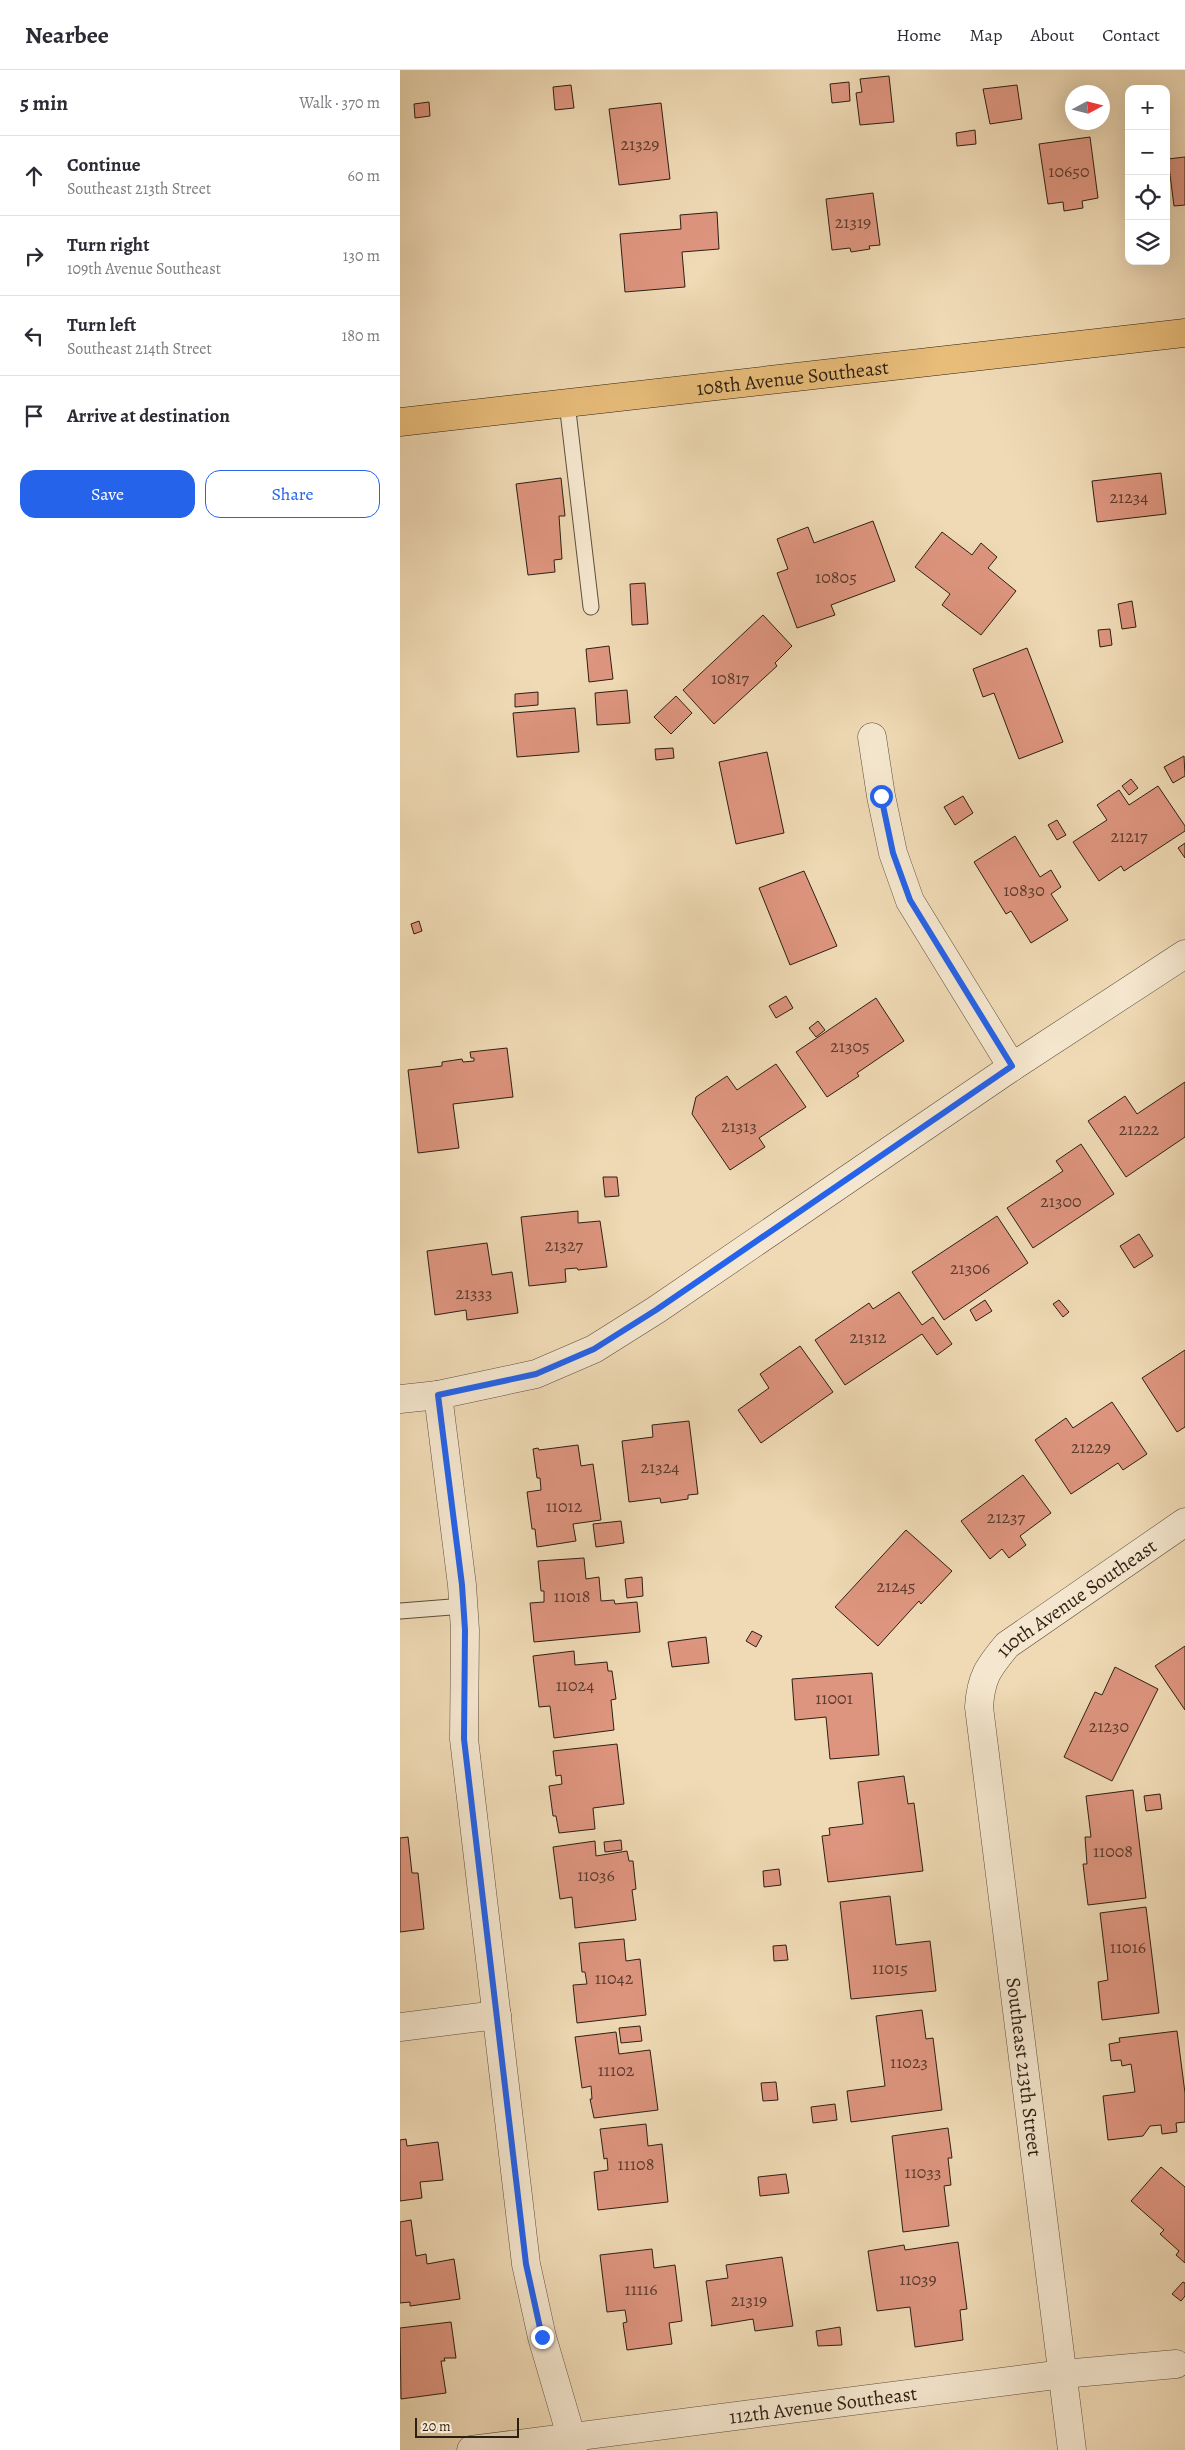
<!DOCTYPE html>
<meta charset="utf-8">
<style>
body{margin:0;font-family:Alegreya,serif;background:#f2f2f3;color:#2b2b33}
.controls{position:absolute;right:15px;top:15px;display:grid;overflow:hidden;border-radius:10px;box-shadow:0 5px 20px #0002}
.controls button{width:45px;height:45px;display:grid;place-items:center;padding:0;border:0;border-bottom:1px solid #e1e1e2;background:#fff;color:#2b2b33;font:25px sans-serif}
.compass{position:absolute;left:665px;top:15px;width:45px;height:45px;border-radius:50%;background:#fff;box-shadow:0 5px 20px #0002;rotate:83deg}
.scale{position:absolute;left:15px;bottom:12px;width:104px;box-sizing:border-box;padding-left:5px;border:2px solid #2e1f13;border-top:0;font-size:14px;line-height:18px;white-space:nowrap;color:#2e1f13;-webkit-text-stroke:4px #f5e7cf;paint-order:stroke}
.stop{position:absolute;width:15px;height:15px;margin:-11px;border:4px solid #2563eb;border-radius:50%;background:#fff}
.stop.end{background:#2563eb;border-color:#fff;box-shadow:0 1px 5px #0008}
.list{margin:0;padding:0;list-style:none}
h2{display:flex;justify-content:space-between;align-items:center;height:65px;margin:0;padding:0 20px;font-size:21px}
h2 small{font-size:16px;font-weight:400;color:#7c7c81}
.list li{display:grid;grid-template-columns:32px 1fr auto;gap:15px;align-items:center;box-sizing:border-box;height:80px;padding:0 20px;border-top:1px solid #e1e1e2}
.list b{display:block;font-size:19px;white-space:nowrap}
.list p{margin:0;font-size:16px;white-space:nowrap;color:#7c7c81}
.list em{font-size:16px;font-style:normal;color:#7c7c81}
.actions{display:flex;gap:10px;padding:15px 20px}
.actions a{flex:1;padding:11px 0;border:1px solid #2563eb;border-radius:15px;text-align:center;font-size:18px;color:#2563eb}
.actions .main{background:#2563eb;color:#fff}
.icon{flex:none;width:28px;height:28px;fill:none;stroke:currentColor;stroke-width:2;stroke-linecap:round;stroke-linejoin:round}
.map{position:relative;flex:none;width:785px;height:2380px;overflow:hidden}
header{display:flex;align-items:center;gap:30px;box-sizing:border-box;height:70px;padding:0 25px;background:#fff;border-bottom:1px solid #e1e1e2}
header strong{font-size:24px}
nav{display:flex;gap:28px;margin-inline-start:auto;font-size:18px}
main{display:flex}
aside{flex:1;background:#fff}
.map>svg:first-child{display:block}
.building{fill:#de957f;stroke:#2e1f13}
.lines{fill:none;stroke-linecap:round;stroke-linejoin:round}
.service-casing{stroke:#5e4e3c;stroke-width:17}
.minor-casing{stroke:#5e4e3c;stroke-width:29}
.primary-casing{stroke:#2e1f13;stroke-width:29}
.service{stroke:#f5e7cf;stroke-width:15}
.minor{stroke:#f5e7cf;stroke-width:28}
.primary{stroke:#e8bd7a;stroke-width:28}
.route{stroke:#2563eb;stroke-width:6}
.labels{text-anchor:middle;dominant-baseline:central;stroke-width:4;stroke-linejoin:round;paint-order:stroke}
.number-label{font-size:18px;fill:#5a3c2e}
.street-label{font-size:20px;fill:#2e1f13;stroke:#f5e7cf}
</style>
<header>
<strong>Nearbee</strong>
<nav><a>Home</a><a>Map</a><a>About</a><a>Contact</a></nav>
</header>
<main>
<aside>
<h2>5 min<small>Walk · 370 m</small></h2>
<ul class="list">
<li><svg class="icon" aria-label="ahead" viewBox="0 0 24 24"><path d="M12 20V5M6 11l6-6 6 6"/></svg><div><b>Continue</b><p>Southeast 213th Street</p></div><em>60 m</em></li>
<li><svg class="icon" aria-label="right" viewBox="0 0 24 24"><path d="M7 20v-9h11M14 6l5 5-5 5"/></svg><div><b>Turn right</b><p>109th Avenue Southeast</p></div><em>130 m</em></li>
<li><svg class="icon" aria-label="left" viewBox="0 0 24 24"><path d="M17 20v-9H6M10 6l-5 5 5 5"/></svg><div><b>Turn left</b><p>Southeast 214th Street</p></div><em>180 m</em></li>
<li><svg class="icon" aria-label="arrive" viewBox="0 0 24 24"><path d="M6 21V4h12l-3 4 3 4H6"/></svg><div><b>Arrive at destination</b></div></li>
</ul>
<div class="actions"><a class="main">Save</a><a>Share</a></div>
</aside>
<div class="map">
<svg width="785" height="2380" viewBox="0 0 785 2380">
<rect width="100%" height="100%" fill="#efdab5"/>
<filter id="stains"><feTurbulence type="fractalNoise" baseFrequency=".004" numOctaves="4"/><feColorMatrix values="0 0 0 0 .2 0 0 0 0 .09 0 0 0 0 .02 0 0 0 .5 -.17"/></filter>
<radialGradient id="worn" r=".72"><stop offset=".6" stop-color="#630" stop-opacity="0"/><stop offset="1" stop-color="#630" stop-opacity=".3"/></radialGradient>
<g class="building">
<path d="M489,6L494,52L460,55L456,23L462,22L460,9Z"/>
<path d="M449,12L450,31L432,33L430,14Z"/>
<path d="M171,15L174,38L155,40L153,17Z"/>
<path d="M617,15L622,49L590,54L583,19Z"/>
<path d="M29,32L30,46L15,48L14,34Z"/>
<path d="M261,33L270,109L219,115L209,39Z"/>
<path d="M575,60L576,74L557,76L556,63Z"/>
<path d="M690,67L698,128L682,131L683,138L664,141L663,132L648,134L639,74Z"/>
<path d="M785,87V135L774,136L768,89Z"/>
<path d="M473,123L480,175L469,176L470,179L451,182L450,178L432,180L426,129Z"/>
<path d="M317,142L319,179L282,182L285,217L225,222L220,164L281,159L280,145Z"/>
<path d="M761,403L766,444L697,452L692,411Z"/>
<path d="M161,408L165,446H159L162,489L154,490L155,502L128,505L116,414Z"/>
<path d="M473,451L495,511L431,535L435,545L397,558L377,503L388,499L377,469L408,457L414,473Z"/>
<path d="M542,462L572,485L581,473L597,487L588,498L616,521L581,565L542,535L550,524L515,497Z"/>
<path d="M245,513L248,554L232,555L230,514Z"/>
<path d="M732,531L736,557L722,559L718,534Z"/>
<path d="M363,545L392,576L375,593L377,596L314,654L283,620Z"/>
<path d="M710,559L712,575L700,577L698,560Z"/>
<path d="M209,576L213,609L189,612L186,579Z"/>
<path d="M627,578L663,672L619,689L594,623L583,627L573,599Z"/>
<path d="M227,620L230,653L197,655L195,623Z"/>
<path d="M138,622V635L115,637V624Z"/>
<path d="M276,626L292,643L271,664L254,647Z"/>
<path d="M175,638L179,682L117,687L113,643Z"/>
<path d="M273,678L274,688L256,690L255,679Z"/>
<path d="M367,682L384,763L336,774L319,692Z"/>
<path d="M784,686L785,706L773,713L764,697Z"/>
<path d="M731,709L738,718L729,725L722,716Z"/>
<path d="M758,716L785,756V761L724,801L721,796L699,811L673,772L707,750L697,735L719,720L729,735Z"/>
<path d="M563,726L573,743L555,755L544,737Z"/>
<path d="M657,750L666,765L657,770L648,755Z"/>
<path d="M615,766L640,807L651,800L661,817L651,824L668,850L631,873L611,841L606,844L574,792Z"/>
<path d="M785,773V788L778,778Z"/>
<path d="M404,801L437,876L390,895L359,818Z"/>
<path d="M19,851L22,861L14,864L11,854Z"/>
<path d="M386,926L393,938L376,948L369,936Z"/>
<path d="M476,928L504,971L457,1003L459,1006L427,1027L396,982Z"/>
<path d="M418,951L425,960L416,967L409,958Z"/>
<path d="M107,978L113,1027L53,1034L59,1078L18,1083L8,1000L42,996V992L62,989L63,992L74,991V988H71L70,982Z"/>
<path d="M376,994L406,1037L359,1068L365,1077L330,1100L292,1044L296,1027L327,1006L337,1020Z"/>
<path d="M785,1012V1067L726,1107L688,1051L725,1026L737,1044Z"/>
<path d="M681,1074L714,1124L633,1178L607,1138L663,1101L656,1091Z"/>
<path d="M203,1107H217L219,1126L205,1127Z"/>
<path d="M178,1141V1153L200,1151L207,1197L178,1200L177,1198L165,1199L166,1212L129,1216L121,1147Z"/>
<path d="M597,1146L628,1193L544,1250L512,1202Z"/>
<path d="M739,1164L753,1186L734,1198L720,1176Z"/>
<path d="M87,1173L92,1205L112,1202L118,1243L67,1250L66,1240L35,1245L27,1181Z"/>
<path d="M499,1222L522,1255L533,1247L552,1274L537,1285L522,1264L445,1315L415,1270L469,1233L473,1239Z"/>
<path d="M585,1230L592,1241L576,1251L570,1240Z"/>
<path d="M659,1230L669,1242L663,1247L653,1234Z"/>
<path d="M400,1276L433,1322L361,1373L338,1340L369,1318L360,1304Z"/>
<path d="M785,1280V1357L777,1362L742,1308Z"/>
<path d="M712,1332L747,1384L723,1400L718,1393L671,1424L635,1370L666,1348L673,1358Z"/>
<path d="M289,1351L298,1424L288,1425V1429L261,1433L260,1428L229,1432L222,1371L253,1367L252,1355Z"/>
<path d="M178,1375L181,1396L193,1394L201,1450L173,1454L176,1471L137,1477L135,1459H132L127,1422L141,1420L140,1408H137L133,1379L138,1378L139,1380Z"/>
<path d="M623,1405L651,1443L620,1466L626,1475L609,1488L602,1479L590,1489L561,1451Z"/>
<path d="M221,1451L224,1473L196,1477L193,1454Z"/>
<path d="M506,1460L552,1501L521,1534L519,1531L478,1576L435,1537Z"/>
<path d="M184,1488L186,1509L199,1507L201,1531L214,1530L215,1534L237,1532L240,1562L134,1572L130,1533L144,1532V1521H141L138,1491Z"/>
<path d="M242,1507L243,1526L227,1528L225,1509Z"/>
<path d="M352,1561L362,1566L356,1577L346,1571Z"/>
<path d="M306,1567L309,1593L272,1597L268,1572Z"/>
<path d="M785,1576V1640L755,1596Z"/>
<path d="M174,1581L175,1595L207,1592L208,1601H212L216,1629L211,1630L214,1660L154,1668L150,1636L139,1637L133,1586Z"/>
<path d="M715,1597L758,1619L712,1711L664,1687L695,1622L702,1625Z"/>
<path d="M472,1603L479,1685L430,1689L426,1647L395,1650L392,1609Z"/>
<path d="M217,1674L224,1734L193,1738L195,1759L159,1763L156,1746H153L149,1716L162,1714L161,1705L156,1706L153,1681Z"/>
<path d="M504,1706L508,1734L514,1733L523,1801L428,1812L422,1766L430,1765L429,1758L463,1754L458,1712Z"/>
<path d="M733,1720L746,1828L688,1835L683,1794H687L685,1767H691L686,1726Z"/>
<path d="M760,1724L762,1739L746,1741L744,1726Z"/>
<path d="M8,1767L12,1803H18L24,1859L0,1862V1768Z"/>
<path d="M221,1770L222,1780L205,1782L204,1772Z"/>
<path d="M195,1771L196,1786L227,1781L229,1791H233L236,1819L232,1820L236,1850L175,1858L172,1827L160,1829L153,1777Z"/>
<path d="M379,1799L381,1815L364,1817L363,1801Z"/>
<path d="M490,1826L496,1875L530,1871L536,1921L451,1929L440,1832Z"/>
<path d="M746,1837L759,1943L702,1950L698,1912L708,1910L700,1843Z"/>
<path d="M224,1869L226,1891L240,1889L246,1945L177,1953L173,1915L187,1914L185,1902H182L179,1873Z"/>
<path d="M386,1875L388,1890L374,1891L373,1876Z"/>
<path d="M522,1940L526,1969L533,1968L542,2040L451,2052L447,2021L485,2016L476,1946Z"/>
<path d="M240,1956L242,1971L221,1973L219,1958Z"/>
<path d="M777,1961L785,2023V2052L776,2053L777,2062L762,2064L761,2055L750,2056L743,2066L708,2070L703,2026L735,2022L731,1994L722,1996L721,1990L711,1991L709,1974L720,1972L719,1968Z"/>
<path d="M216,1962L219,1984L250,1980L258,2040L194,2048L190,2029H192L191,2016L182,2018L175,1967Z"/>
<path d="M376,2012L378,2030L363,2031L361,2013Z"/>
<path d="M435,2034L437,2050L413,2053L411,2037Z"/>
<path d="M246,2054L248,2076L262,2074L268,2132L198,2140L194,2102L208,2100L207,2088L204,2089L200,2059Z"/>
<path d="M548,2058L552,2088H548L551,2115L544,2116L549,2156L503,2162L492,2066Z"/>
<path d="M6,2069L7,2076L38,2072L43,2110L20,2112L22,2128L0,2131V2070Z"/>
<path d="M761,2097L785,2117V2193L776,2185L779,2181L760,2164L764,2160L731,2131Z"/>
<path d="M386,2104L389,2123L360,2126L358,2107Z"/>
<path d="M11,2150L16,2186L26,2184L27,2194L54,2189L60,2229L10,2236V2232L0,2233V2152Z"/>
<path d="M558,2172L567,2239L560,2240L563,2270L515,2277L510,2237L477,2241L468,2181L504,2175L505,2180Z"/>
<path d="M252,2179L254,2198L275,2195L282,2251L269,2253L272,2274L227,2280L223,2253L227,2252L225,2240L207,2242L200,2185Z"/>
<path d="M382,2187L393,2256L355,2261L353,2249L311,2256L312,2254L306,2211L328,2208L326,2195Z"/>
<path d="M783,2212L785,2213V2226L781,2231L772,2224Z"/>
<path d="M51,2252L56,2288H44L45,2291H41L46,2323L1,2329L0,2258Z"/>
<path d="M440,2257L442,2275L418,2276L416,2261Z"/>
</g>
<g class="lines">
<g class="service-casing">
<g id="service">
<path d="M167,333L191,537"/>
<path d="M0,1541L64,1536"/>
</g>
</g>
<g class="minor-casing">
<g id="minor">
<path d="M472,667L481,726L493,783L510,831L612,997"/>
<path d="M38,1325L62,1515L65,1560L64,1669L126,2194L142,2267L171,2366L173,2380"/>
<path d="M0,1329L38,1325L136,1304L194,1279L256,1240L612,997L785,884"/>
<path d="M0,1957L97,1945"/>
<path id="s1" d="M71,2380L663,2304L776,2294"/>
<path id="s2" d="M672,2380L579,1637C581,1607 588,1598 607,1575L785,1452"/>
</g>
</g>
<g class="primary-casing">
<g id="primary">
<path id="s3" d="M0,352L785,263"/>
</g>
</g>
<use href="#service" class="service"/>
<use href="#minor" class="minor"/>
<use href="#primary" class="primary"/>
</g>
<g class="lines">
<path class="route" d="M142,2267L126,2194L64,1669L65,1560L62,1515L38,1325L136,1304L194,1279L256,1240L612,996L510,830L493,783L481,726"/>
</g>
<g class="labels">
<g class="number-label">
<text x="240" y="74">21329</text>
<text x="669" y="101">10650</text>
<text x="453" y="152">21319</text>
<text x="729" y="427">21234</text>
<text x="436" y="507">10805</text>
<text x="330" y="608">10817</text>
<text x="729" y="766">21217</text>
<text x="624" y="820">10830</text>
<text x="450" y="976">21305</text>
<text x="339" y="1056">21313</text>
<text x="739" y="1059">21222</text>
<text x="661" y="1131">21300</text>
<text x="164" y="1175">21327</text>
<text x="570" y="1198">21306</text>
<text x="74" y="1223">21333</text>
<text x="468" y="1267">21312</text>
<text x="691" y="1377">21229</text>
<text x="260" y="1397">21324</text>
<text x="164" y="1436">11012</text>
<text x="606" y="1447">21237</text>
<text x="496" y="1516">21245</text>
<text x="172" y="1526">11018</text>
<text x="175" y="1615">11024</text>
<text x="434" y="1628">11001</text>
<text x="709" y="1656">21230</text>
<text x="713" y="1781">11008</text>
<text x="196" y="1805">11036</text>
<text x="728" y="1877">11016</text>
<text x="490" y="1898">11015</text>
<text x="214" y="1908">11042</text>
<text x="509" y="1992">11023</text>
<text x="216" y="2000">11102</text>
<text x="236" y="2094">11108</text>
<text x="523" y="2102">11033</text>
<text x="518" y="2209">11039</text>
<text x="241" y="2219">11116</text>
<text x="349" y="2230">21319</text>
</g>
<g class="street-label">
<text stroke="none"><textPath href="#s3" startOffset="395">108th Avenue Southeast</textPath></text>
<text stroke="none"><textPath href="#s2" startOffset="902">110th Avenue Southeast</textPath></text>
<text transform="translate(624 1997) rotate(83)">Southeast 213th Street</text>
<text stroke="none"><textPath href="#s1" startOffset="355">112th Avenue Southeast</textPath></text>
</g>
</g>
<rect width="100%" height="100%" filter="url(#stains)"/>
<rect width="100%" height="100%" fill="url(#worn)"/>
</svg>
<div class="controls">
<button>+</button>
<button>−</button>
<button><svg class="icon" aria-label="locate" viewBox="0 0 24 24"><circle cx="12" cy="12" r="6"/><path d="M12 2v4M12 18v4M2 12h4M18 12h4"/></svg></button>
<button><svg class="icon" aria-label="layers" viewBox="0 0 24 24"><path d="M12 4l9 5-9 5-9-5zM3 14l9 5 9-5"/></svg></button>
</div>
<svg class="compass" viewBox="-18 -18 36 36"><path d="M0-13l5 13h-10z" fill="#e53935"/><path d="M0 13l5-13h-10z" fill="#7c7c81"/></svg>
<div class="scale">20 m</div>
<div class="stop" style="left:481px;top:726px"></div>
<div class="stop end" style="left:142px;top:2267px"></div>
</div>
</main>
